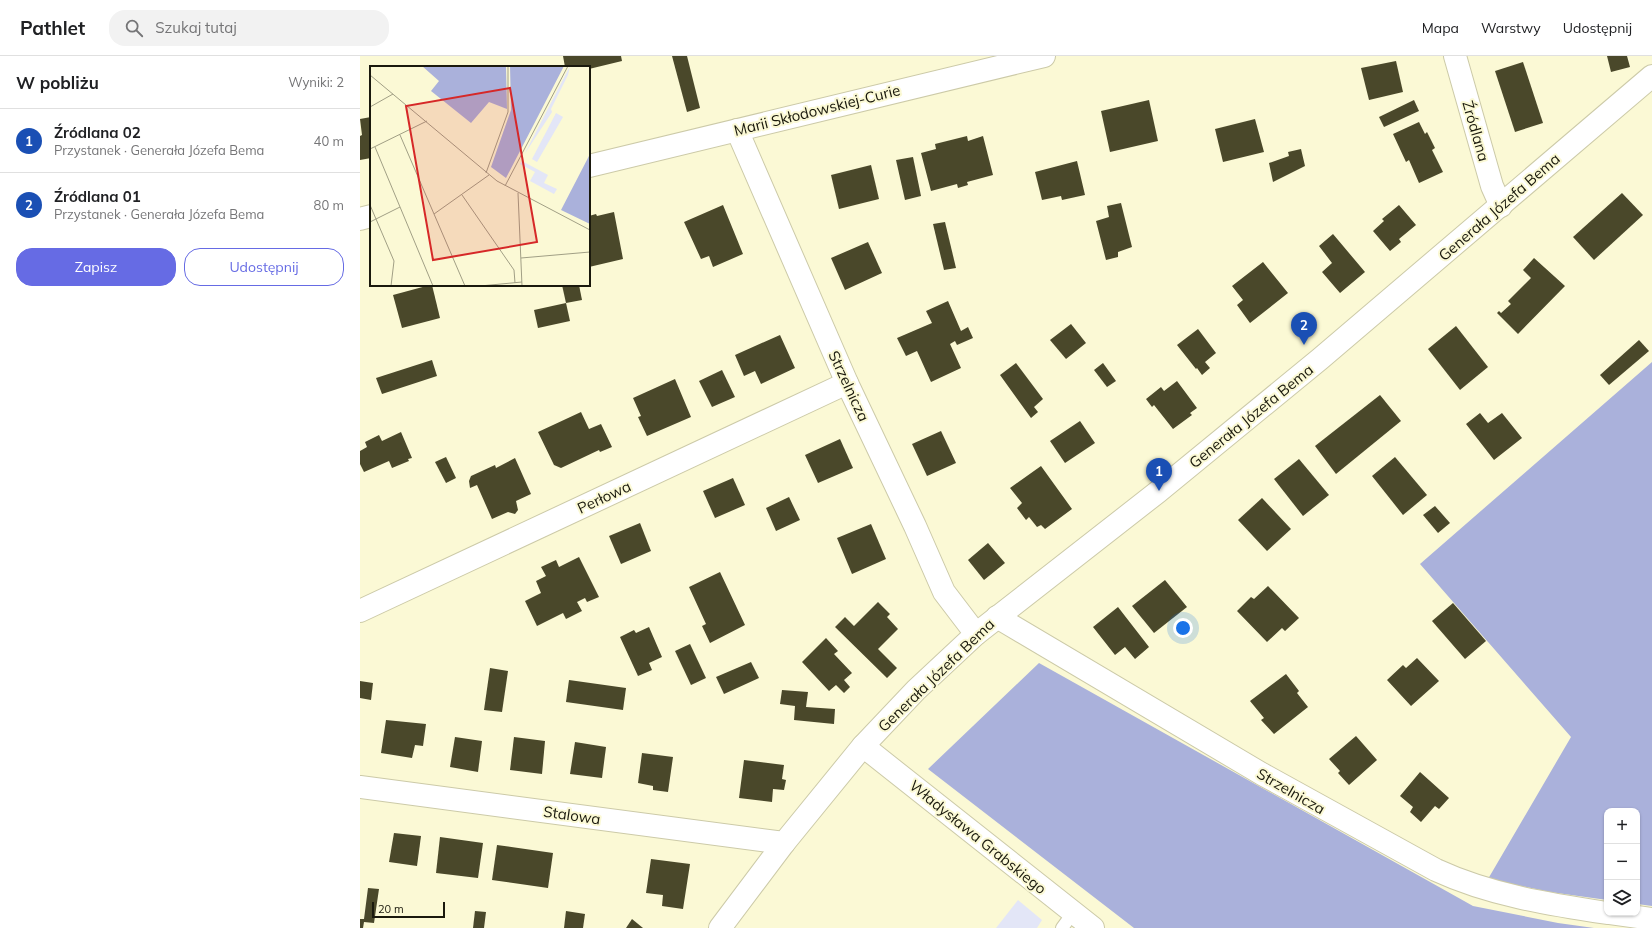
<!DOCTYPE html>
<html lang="pl">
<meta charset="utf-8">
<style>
body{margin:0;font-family:Mulish,sans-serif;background:#f2f2f2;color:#202124}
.controls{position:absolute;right:12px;bottom:12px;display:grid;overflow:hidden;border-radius:8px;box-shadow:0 1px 3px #0004}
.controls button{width:36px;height:36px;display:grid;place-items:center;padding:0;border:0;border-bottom:1px solid #e0e0e0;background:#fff;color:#202124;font:20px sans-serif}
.scale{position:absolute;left:12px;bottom:10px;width:73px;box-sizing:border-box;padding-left:4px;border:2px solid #1a190d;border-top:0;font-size:11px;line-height:14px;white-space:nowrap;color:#1a190d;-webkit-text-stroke:3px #fbf9d5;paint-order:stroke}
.you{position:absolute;left:823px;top:572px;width:14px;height:14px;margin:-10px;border:3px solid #fff;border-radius:50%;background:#1a73e8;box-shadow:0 0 0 6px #1a73e833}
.badge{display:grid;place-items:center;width:26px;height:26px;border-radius:50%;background:#666be4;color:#fff;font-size:13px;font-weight:700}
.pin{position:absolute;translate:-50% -33px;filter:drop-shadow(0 1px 2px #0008)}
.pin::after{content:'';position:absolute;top:21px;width:14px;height:12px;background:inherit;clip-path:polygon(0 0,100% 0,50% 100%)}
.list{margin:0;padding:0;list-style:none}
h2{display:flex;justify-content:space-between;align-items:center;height:52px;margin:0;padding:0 16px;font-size:17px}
h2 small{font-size:13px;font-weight:400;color:#757577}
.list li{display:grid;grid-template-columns:26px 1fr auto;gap:12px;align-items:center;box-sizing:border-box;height:64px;padding:0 16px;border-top:1px solid #e0e0e0}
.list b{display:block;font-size:15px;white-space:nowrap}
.list p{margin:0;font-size:13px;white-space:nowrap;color:#757577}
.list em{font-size:13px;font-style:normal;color:#757577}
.actions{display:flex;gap:8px;padding:12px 16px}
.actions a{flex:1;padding:9px 0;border:1px solid #666be4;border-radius:16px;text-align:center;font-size:14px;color:#666be4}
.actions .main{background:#666be4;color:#fff}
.icon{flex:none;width:22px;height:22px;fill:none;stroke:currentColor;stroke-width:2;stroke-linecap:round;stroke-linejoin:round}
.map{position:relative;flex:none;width:1292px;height:872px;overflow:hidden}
header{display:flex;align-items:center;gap:24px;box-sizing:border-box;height:56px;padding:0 20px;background:#fff;border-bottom:1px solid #e0e0e0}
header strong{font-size:19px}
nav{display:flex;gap:22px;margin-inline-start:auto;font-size:14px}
.search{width:280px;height:36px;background:#f2f2f2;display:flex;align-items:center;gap:10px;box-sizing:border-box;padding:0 14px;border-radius:16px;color:#757577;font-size:15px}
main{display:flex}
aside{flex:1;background:#fff}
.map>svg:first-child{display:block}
.green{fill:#e3e6f7}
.forest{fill:#aab1db}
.building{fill:#4a482a}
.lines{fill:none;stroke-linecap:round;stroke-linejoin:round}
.service-casing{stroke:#cccaa8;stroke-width:14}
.minor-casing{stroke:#cccaa8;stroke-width:24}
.tertiary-casing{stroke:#cccaa8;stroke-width:24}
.service{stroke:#fff;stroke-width:12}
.minor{stroke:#fff;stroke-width:22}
.tertiary{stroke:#fff;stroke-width:22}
.labels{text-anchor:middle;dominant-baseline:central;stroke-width:4;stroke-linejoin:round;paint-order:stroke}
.street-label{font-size:15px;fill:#1a190d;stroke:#fbf9d5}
.inset-road{fill:none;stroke:#a19f85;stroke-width:1}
.view{fill:#d62828;fill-opacity:0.15;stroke:#d62828;stroke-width:2}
.inset-edge{fill:none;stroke:#1a190d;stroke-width:2}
</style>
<header>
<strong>Pathlet</strong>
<div class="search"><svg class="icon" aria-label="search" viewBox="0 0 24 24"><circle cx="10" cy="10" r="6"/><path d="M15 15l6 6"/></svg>Szukaj tutaj</div>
<nav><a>Mapa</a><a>Warstwy</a><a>Udostępnij</a></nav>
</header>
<main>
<aside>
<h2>W pobliżu<small>Wyniki: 2</small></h2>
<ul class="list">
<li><span class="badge" style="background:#1a4fb4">1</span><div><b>Źródlana 02</b><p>Przystanek · Generała Józefa Bema</p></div><em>40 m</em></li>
<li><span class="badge" style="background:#1a4fb4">2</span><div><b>Źródlana 01</b><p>Przystanek · Generała Józefa Bema</p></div><em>80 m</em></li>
</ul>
<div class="actions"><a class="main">Zapisz</a><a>Udostępnij</a></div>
</aside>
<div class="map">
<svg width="1292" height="872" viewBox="0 0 1292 872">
<rect width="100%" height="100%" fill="#fbf9d5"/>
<path class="green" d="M658,844L682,864L677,872H636Z"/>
<g class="forest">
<path d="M1292,306V850L1277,848V755H1247V844L1190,836L1128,823L1211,681L1060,508Z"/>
<path d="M679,607L1113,850L1198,867L1234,872H774L568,713Z"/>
</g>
<g class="building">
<path d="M203,0H261L262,5L229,13V11H205Z"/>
<path d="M312,0H327L340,52L327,56Z"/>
<path d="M1247,0H1267L1270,11L1251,16Z"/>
<path d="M1036,5L1043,36L1009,44L1001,12Z"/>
<path d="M1163,6L1183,67L1155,76L1135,15Z"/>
<path d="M789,44L798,85L750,96L741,55Z"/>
<path d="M1054,44L1059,55L1024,71L1019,61Z"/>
<path d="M11,61V102L0,104V80L2,79L0,63Z"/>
<path d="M895,63L904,96L863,106L855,73Z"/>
<path d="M1059,66L1065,78L1067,76L1075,92L1072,94L1083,116L1059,127L1049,104L1046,106L1033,78Z"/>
<path d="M607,80L608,85L623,80L633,119L607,126L608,129L598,132L597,128L571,135L561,97L576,93L575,88Z"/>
<path d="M941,93L945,110L913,126L909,107L929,100L928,96Z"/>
<path d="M553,101L561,140L545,144L536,104Z"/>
<path d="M717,105L725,139L702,144L701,140L682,144L675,116Z"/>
<path d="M511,109L519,143L479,153L471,119Z"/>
<path d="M1262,137L1283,159L1234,204L1213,181Z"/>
<path d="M761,147L772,191L758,196V201L746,204L736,165L749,161L747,150Z"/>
<path d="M363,149L383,198L353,211L349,200L341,203L324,166Z"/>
<path d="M1039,149L1056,169L1039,183L1041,186L1030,195L1013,175L1024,165L1022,163Z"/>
<path d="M254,156L263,203L229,211V160L236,158L237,160Z"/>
<path d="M585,166L596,212L584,214L573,168Z"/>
<path d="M973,178L1005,216L980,237L962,216L972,207L959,190Z"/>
<path d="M508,186L522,217L485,234L471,202Z"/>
<path d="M1174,202L1205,230L1158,278L1137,257L1139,255L1141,257L1151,248L1148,245L1171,222L1163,214Z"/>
<path d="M903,206L928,237L890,267L877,249L883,244L872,230Z"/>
<path d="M70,229H72L80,262L42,272L33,239Z"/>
<path d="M202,229H219L222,244L206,247Z"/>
<path d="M588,245L601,275L608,271L613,282L597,289L595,285L590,288L601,312L571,326L557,295L546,300L537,282L572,267L566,255Z"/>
<path d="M206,247L210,265L178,272L174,254Z"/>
<path d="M711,268L726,287L706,303L690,284Z"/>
<path d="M1096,270L1128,311L1100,334L1068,293Z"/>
<path d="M838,273L856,297L845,306L850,312L842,319L837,312L836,313L817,289Z"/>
<path d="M420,279L435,312L401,328L395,315L384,320L375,299Z"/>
<path d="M1279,284L1289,295L1249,329L1240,319Z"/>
<path d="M72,304L77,320L22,338L16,322Z"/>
<path d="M656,307L683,343L674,351L678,356L671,362L640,319Z"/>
<path d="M743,307L756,325L747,331L734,314Z"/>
<path d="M362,314L375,341L352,351L339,325Z"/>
<path d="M315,323L331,361L287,380L278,361L281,360L273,342Z"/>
<path d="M817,325L837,352L830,357L832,359L813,373L794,349L792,351L786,343L801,331L804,335Z"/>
<path d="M1020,339L1041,365L976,418L955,390Z"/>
<path d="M221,356L229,373L241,368L252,391L240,396L239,394L201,412L194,409L178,376Z"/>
<path d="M1120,357L1128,367L1142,357L1162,382L1134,404L1106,368Z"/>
<path d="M720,365L735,387L705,407L690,385Z"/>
<path d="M581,375L596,407L567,420L552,388Z"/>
<path d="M41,376L52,402L48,403L49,405L32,412L29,405L4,416L0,408V395L7,391L5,386L19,379L22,385Z"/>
<path d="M480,383L493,412L458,427L445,399Z"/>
<path d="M86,401L96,422L86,427L75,406Z"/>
<path d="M1035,401L1067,439L1043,459L1012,420Z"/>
<path d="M155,402L171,438L156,445L158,454L155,458L148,456L132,463L117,429L110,432L109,425L111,420L135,409L136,412Z"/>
<path d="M939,403L969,439L943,460L914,423Z"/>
<path d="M681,410L712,453L685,473L681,469L677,471L669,461L666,464L657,452L662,447L650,432Z"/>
<path d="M373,422L385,449L355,462L343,435Z"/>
<path d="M429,441L440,464L416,475L406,452Z"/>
<path d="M902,442L931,473L907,495L878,464Z"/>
<path d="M1075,450L1090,467L1078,477L1063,459Z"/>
<path d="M280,467L291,495L261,508L249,480Z"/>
<path d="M511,468L526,503L492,518L477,482Z"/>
<path d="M628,487L645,507L624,524L608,504Z"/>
<path d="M219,501L239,541L227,546L225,542L217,546L222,555L206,563L203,557L177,570L165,545L181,537L176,525L186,520L181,511L196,504L199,511Z"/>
<path d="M360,516L385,569L350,587L342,570L346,568L329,531Z"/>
<path d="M805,524L827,551L794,577L772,550Z"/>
<path d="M908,530L939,562L925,575L922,572L907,586L877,555L891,541L894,543Z"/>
<path d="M518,546L530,558L527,561L538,573L518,593L537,612L527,622L475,571L485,561L494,570Z"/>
<path d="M1093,547L1126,585L1105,603L1072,565Z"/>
<path d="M758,551L789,591L775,603L765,591L755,599L733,571Z"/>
<path d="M289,571L302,601L289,607L292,614L278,620L260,581L274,574L276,577Z"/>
<path d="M466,582L478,595L474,598L492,617L484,624L490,631L484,637L476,629L469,635L442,606Z"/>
<path d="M330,588L346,622L331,629L315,595Z"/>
<path d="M1057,602L1079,625L1051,650L1027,624L1043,609L1046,612Z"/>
<path d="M391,606L399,622L364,638L356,621Z"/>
<path d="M130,612L148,615L142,656L124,654Z"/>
<path d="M926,618L939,635L937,637L948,651L914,678L901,664L904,662L890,645Z"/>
<path d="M209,624L266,632L263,654L206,646Z"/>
<path d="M0,625L13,627L11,644L0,642Z"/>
<path d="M422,634L448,636L446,651L475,653L474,668L434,664L435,650L420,648Z"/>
<path d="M26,664L66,668L63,690L55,689L52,702L21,697Z"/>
<path d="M996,680L1017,704L989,729L978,717L980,715L969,703Z"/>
<path d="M95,681L122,685L118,716L90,711Z"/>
<path d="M154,681L185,685L182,718L150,714Z"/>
<path d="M215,686L246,691L242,722L210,718Z"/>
<path d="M282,697L313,701L308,736L293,734V730L278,727Z"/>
<path d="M384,704L424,709L422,723L426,724L424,734L413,733L412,746L379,742Z"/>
<path d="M1060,716L1089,742L1079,753L1075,750L1061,766L1050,756L1053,751L1040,740Z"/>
<path d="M34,777L61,780L57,810L29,806Z"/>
<path d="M80,781L123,787L118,822L76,817Z"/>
<path d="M137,789L193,797L188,832L132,824Z"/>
<path d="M291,803L330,808L323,853L302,850L303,839L286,837Z"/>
<path d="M8,832L19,833L14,867L4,866L3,872H0V863H4Z"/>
<path d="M115,855L126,856L124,872H113Z"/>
<path d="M206,855L225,858L223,872H204Z"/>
<path d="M272,863L283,872H266Z"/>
</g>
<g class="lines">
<g class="service-casing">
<path id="service" d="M702,872L713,857"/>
</g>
<g class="minor-casing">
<g id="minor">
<path d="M1095,0L1132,130L1141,150"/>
<path d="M377,74L487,327L555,470L584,536L616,578"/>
<path d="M229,110L684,0"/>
<path d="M0,163L11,160"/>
<path d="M0,555L487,327"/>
<path d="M637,561L902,718L1076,814C1130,839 1188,848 1247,857"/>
<path d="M503,690L556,634L616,578L799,435L960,303L1292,20"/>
<path d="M1250,857L1292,863"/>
<path d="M360,872L424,787"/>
</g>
</g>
<g class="tertiary-casing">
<path id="tertiary" d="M0,731L424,787L503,690L733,872"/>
</g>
<use href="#service" class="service"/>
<use href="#minor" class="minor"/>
<use href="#tertiary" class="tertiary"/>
</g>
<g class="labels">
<g class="street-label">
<text transform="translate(457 54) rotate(-14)">Marii Skłodowskiej-Curie</text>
<text transform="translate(1116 75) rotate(74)">Źródlana</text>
<text transform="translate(1139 151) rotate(-41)">Generała Józefa Bema</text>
<text transform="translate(489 330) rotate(65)">Strzelnicza</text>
<text transform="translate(891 360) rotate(-39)">Generała Józefa Bema</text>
<text transform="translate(244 441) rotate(-25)">Perłowa</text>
<text transform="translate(576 619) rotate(-44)">Generała Józefa Bema</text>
<text transform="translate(931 735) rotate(30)">Strzelnicza</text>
<text transform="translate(212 759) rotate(8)">Stalowa</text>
<text transform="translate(618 781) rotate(39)">Władysława Grabskiego</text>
</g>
</g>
<g transform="translate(10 10)">
<rect width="220" height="220" fill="#fbf9d5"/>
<path d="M200,0L198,9L181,43L182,46L154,89ZM186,47L193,51L167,96L162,93ZM152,95L178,109L174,117L187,123L184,128L160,115L165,106L150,98Z" fill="#e3e6f7"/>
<path d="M52,0H136L137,43L119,36L101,57L61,25L69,15ZM140,0H194L136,112L121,101L141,44ZM220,88V158L191,144Z" fill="#aab1db"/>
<path class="inset-road" d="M0,9L127,115L220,164M0,41L23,28M30,69L95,220M5,81L63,220M0,83L57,55M116,107L138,46V0M135,120L198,0M148,127L152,220M92,129L144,204M0,139L24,195L21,220M64,148L119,109M0,156L30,141M151,192L220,186M144,204L145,217M110,220L152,216"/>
<path class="view" d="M140,22L167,176L63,194L36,40Z"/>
<rect width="220" height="220" class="inset-edge"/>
</g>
</svg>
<div class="controls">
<button>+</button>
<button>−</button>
<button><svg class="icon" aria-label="layers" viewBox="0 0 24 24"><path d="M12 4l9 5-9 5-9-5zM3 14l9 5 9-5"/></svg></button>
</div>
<div class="scale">20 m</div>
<div class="you"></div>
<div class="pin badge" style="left:799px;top:435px;background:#1a4fb4">1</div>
<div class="pin badge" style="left:944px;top:289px;background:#1a4fb4">2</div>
</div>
</main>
